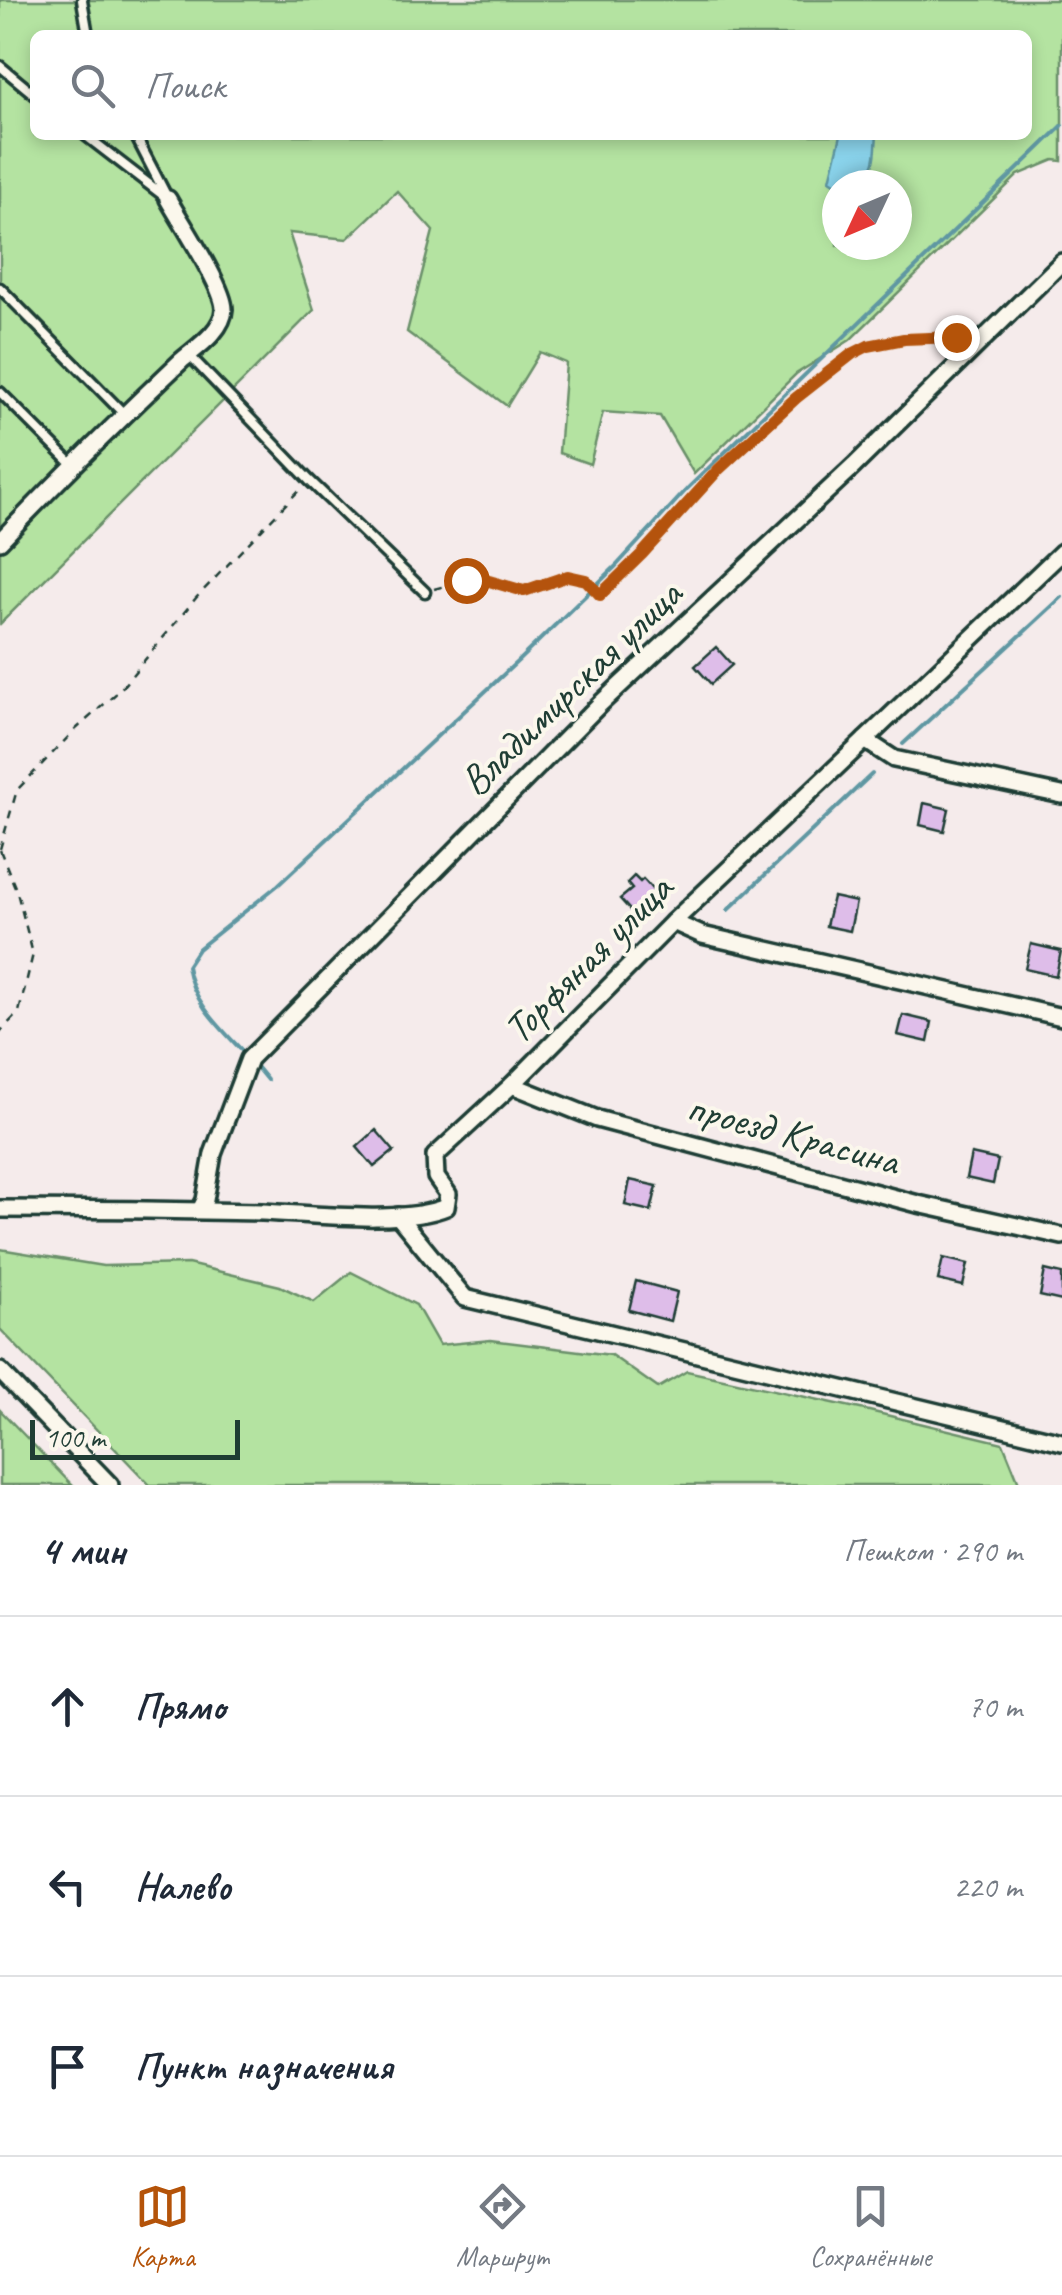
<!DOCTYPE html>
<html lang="ru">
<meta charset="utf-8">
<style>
body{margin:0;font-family:Caveat,sans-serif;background:#f2f2f3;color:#1f2937}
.compass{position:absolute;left:822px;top:170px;width:90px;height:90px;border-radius:50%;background:#fff;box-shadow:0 5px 15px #0003;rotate:226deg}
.scale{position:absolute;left:30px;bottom:25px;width:210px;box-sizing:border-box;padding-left:10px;border:5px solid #1f3d34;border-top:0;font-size:28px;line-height:35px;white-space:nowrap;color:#1f3d34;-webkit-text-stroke:8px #fbf7ec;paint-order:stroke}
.stop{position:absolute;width:30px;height:30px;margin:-22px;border:8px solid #b45309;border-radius:50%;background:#fff}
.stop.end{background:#b45309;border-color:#fff;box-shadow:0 2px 10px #0008}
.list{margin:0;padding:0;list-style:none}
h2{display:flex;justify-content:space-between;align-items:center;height:130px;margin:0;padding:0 40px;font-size:42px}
h2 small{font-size:32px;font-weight:400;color:#747a83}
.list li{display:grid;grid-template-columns:65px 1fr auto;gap:30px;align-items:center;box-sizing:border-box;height:180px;padding:0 40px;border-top:2px solid #e0e1e3}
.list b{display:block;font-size:38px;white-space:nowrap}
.list em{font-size:32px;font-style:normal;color:#747a83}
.icon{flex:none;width:55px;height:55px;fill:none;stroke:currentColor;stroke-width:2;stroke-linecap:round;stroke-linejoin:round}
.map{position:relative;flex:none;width:1062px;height:1485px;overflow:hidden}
.search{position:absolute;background:#fff;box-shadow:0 5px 15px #0003;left:30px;right:30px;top:30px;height:110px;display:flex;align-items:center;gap:25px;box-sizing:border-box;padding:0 35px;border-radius:15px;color:#747a83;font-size:38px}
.sheet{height:670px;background:#fff}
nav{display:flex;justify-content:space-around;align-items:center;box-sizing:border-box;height:140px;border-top:2px solid #e0e1e3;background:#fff;font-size:28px;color:#747a83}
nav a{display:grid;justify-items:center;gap:5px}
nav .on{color:#b45309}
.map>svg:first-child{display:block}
.green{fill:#b4e3a1;stroke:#6a906a;stroke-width:2.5;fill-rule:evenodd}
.water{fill:#8ad3eb;stroke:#5f97a2;stroke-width:2.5}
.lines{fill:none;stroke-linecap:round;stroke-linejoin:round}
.stream{stroke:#5f97a2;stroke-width:4}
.building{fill:#debde9;stroke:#1f3d34;stroke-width:2.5}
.service-casing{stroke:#1f3d34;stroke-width:15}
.minor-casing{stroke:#1f3d34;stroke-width:22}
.path{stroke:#1f3d34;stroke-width:2.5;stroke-dasharray:8 8;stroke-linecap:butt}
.service{stroke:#fbf7ec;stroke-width:8}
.minor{stroke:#fbf7ec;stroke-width:15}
.route{stroke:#b45309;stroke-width:12}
.labels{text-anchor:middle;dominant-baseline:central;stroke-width:8;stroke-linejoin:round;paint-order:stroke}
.street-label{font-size:42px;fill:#1f3d34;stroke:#fbf7ec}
</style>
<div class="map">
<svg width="1062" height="1485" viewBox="0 0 1062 1485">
<rect width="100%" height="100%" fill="#f5ebeb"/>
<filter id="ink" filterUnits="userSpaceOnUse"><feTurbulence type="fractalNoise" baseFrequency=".01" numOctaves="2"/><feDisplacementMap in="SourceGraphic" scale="20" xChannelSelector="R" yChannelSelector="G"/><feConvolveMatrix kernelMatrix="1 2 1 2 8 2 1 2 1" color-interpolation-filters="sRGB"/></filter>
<g filter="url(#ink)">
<g class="green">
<path d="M0,0H1062V161L1054,160L1018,175L850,340L796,374L694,474L660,416L603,412L590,464L559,453L566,363L540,352L507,406L407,332L433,231L397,191L347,239L289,233L314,310L0,624ZM35,35H1027V135H35ZM837,185H897V245H837Z"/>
<path d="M0,1249L103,1266L188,1264L280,1286L314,1302L351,1272L416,1305L439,1345L491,1340L611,1355L658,1388L687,1371L865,1410L1003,1443L1020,1485H150L0,1329Z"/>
<path d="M0,1410L72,1485H0Z"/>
</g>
<path class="water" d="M841,135H877C875,150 878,168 863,176C848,184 861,172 849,185H838L830,180Z"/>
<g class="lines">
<g class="stream">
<path d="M903,744L1062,597"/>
<path d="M728,910L872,774"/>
<path d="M247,1056C222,1029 193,1004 187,966L198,949L278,885L519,660L616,566L688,488L1062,126"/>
<path d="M253,1063L267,1080"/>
</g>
</g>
<g class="building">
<path d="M716,647L732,665L711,684L695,666Z"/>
<path d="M924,803L949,809L944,831L920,825Z"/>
<path d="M634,876L640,882L643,879L660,898L638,919L620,899L632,889L627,883Z"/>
<path d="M833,897L856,902L850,931L826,926Z"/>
<path d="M1031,944L1061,951L1056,976L1025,969Z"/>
<path d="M903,1015L932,1022L928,1042L898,1035Z"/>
<path d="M376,1130L394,1151L374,1167L357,1147Z"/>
<path d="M971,1154L998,1160L993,1184L966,1178Z"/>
<path d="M630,1180L657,1186L651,1211L625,1205Z"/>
<path d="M943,1258L968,1264L963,1286L938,1280Z"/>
<path d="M1045,1270L1062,1274V1301L1040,1296Z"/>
<path d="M636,1281L677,1292L670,1321L629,1310Z"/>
</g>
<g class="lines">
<g class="service-casing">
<g id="service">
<path d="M82,0L88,35"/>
<path d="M0,66L35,95"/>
<path d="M85,135L168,199"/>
<path d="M135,135L166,195"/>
<path d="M0,288L124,414"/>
<path d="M189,355L309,480L425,592"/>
<path d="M0,392L72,464"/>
</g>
</g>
<g class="minor-casing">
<g id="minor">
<path d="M0,541C59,479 119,420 181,361C196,348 223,331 224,309C224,287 180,221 168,199"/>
<path d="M865,740L1062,552"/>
<path d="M673,922L702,935L1062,1017"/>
<path d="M512,1085L597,1119L918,1204L1062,1236"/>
<path d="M0,1209C87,1209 175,1210 262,1212C310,1214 404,1225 446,1207L448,1194L436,1177L435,1156L512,1085L673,922L865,740L894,759L1062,795"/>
<path d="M200,1210L205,1200L213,1154L249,1059L599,705L854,466L1062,262"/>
<path d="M398,1216L465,1298L1062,1442"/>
<path d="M0,1371L110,1485"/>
</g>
</g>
<g class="path">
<path d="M434,589C452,584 470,578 489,581C500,583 510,589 520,590C557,594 561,555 600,595C672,524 734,447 813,384C829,372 845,357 863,348C896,332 935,345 968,333"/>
<path d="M0,849L17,790L75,730L119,691L196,598L303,486"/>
<path d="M0,850L17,892L33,954L19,1012L0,1032"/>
</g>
<use href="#service" class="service"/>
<use href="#minor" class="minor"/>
</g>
</g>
<g class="lines" filter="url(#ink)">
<path class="route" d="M466,580L489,581L524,591L568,576L586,580L600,595L642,554L718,470L796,398L852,354L868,346L904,339L956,337"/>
</g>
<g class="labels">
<g class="street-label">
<text transform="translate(571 688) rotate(-44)">Владимирская улица</text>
<text transform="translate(588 959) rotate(-45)">Торфяная улица</text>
<text transform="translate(793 1134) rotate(15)">проезд Красина</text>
</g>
</g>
</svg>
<svg class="compass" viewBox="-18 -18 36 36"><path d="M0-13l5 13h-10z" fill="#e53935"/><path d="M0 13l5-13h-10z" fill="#747a83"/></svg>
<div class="scale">100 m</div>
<div class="stop" style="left:466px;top:580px"></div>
<div class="stop end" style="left:956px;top:337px"></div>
<div class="search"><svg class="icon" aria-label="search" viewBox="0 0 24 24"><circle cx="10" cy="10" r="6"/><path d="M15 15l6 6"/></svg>Поиск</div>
</div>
<section class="sheet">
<h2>4 мин<small>Пешком · 290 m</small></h2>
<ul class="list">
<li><svg class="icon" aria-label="ahead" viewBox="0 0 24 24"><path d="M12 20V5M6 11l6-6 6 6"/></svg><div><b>Прямо</b></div><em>70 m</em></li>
<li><svg class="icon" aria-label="left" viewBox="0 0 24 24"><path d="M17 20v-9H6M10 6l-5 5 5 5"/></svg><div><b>Налево</b></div><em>220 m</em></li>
<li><svg class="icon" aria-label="arrive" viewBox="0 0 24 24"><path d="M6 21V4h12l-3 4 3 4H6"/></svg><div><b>Пункт назначения</b></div></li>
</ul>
</section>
<nav>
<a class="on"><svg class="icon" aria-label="map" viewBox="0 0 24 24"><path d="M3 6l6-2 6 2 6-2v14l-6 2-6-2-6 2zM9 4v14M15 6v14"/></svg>Карта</a>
<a><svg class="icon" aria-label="directions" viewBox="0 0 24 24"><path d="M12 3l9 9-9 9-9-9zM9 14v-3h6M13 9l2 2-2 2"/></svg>Маршрут</a>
<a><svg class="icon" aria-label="saved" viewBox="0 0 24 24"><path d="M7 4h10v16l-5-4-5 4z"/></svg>Сохранённые</a>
</nav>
